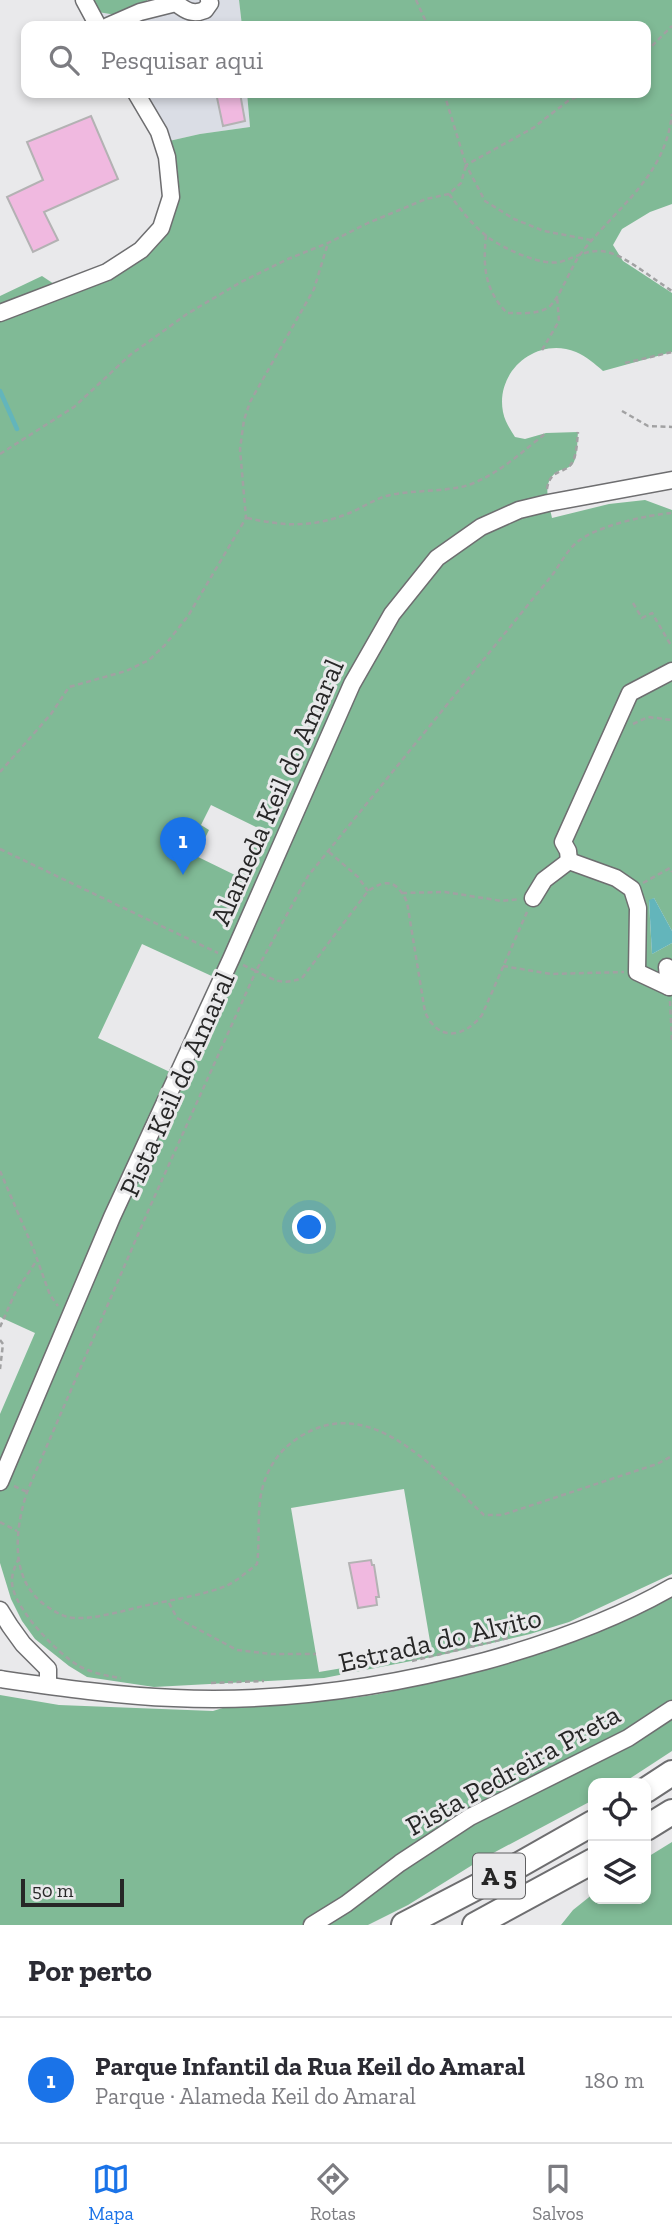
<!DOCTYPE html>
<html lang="pt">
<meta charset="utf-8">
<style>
body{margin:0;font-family:"Zilla Slab",serif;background:#f7f7f7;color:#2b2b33}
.controls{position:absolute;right:21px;bottom:21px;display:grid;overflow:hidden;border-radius:14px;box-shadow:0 4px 10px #0003}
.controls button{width:63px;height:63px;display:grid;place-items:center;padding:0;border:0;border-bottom:2px solid #e1e1e2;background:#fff;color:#2b2b33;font:35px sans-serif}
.scale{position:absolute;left:21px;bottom:18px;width:103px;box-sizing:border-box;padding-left:7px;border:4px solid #272727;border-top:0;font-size:19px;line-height:24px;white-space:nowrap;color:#272727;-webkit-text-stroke:5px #e9e9eb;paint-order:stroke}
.you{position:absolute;left:310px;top:1228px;width:24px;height:24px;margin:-18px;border:5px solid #fff;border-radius:50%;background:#1a73e8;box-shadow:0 0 0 10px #1a73e833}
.badge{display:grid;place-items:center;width:46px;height:46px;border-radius:50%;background:#1a73e8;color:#fff;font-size:23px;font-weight:700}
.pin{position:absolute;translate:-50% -58px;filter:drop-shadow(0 2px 4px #0008)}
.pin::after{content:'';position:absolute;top:37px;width:24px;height:21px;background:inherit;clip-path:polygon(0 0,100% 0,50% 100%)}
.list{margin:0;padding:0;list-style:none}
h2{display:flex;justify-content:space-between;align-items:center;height:91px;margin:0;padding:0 28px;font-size:30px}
h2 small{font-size:23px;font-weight:400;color:#7c7c81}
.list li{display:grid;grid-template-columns:46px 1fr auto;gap:21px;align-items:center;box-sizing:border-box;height:126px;padding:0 28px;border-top:2px solid #e1e1e2}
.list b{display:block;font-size:26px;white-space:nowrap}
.list p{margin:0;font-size:23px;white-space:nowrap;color:#7c7c81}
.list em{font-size:23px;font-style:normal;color:#7c7c81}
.icon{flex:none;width:38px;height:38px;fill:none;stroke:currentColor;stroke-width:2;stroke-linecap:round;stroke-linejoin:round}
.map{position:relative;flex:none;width:672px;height:1925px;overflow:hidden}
.search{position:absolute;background:#fff;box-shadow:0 4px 10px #0003;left:21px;right:21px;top:21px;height:77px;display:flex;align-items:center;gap:18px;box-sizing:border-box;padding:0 24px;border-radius:14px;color:#7c7c81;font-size:26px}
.sheet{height:217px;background:#fff}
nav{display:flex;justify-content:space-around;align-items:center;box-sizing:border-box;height:98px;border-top:2px solid #e1e1e2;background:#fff;font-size:19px;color:#7c7c81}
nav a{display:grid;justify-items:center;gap:4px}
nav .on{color:#1a73e8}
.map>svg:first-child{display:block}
.built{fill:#dadde5}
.forest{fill:#80ba96;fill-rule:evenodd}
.water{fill:#63b5bb}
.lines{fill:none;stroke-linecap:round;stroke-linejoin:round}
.stream{stroke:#63b5bb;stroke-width:4.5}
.building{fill:#f0b9e0;stroke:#b3b2b3;stroke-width:2}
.minor-casing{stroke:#6e6e70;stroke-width:19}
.highway-casing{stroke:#6e6e70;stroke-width:28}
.path{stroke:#a1a1a2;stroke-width:2.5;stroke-dasharray:5 3.5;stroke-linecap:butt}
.minor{stroke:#fff;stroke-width:16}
.highway{stroke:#fff;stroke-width:24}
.labels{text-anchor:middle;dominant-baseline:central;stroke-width:6;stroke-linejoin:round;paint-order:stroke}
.shield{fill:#e9e9eb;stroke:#616162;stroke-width:2}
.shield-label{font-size:26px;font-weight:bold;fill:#272727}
.street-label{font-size:28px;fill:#272727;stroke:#e9e9eb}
</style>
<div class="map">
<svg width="672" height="1925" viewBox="0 0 672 1925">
<rect width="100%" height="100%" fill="#e9e9eb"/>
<g class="built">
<path d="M147,0H239L242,26H107L98,12L116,15L148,4Z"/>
<path d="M142,93H247L250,127L200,134L169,141Z"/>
</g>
<g class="forest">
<path d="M92,0H147L148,5L116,15L98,12Z"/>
<path d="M239,0H672V204L650,212L622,229L613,245L623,261L672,293V352L603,371C595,364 586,356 576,352C537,336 495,371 503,412C505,422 510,429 515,437L525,439L546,433L578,432C577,441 578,458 572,465C568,469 561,469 557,472C541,482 549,503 552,518L609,504L645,500L672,510V931L654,898L649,901L652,954L672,943V1574L569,1622L530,1634L437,1656L324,1678L154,1687L87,1677L69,1666L35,1639L22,1621L11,1599L0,1563V1414L35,1333L0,1317V296L42,276L54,284L99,266L163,231L180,196L176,159L169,141L200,134L250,127L247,93H646V26H242ZM211,805L260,829L237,876L196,856L209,830L201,825ZM142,944L216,978L172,1073L98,1038ZM404,1489L432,1653L319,1672L291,1508Z"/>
<path d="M672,1596V1751L623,1783H593V1800L482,1859L408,1905L368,1925H0V1695L59,1705L213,1711L229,1706C270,1704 311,1703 352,1698C386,1694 419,1685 452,1677C528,1658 603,1636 672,1596Z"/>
<path d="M672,1842V1925H561L573,1910L593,1894V1899H646V1858Z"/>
</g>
<path class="water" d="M654,898L672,931V943L652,954L649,900Z"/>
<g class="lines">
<path class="stream" d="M0,391L17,429"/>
</g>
<g class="building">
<path d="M216,93H240L245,121L223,126Z"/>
<path d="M91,116L118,179L44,212L58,240L33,252L7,197L43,180L27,142Z"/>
<path d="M371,1560L372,1565H374L379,1597H376L377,1605L358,1608L349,1563Z"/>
</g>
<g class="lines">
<g class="minor-casing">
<g id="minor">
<path d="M84,0L98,26"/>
<path d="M108,26L140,12L176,3C186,11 193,15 205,10L210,3L209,0"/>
<path d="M0,313L107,272L141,250L161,228L171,197L167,157L159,132L136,93"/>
<path d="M569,861L568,851L563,842L630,693L672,671"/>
<path d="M533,898L544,880L569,861L616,878L632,889L638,908L637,972L669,987"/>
<path d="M667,967L669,987"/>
<path d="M0,1482L112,1217L231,959L352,684L392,614L437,558L481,527L519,510L548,503L672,480"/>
<path d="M0,1610L10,1626L23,1644L48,1669V1685"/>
<path d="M0,1679C56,1687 118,1696 174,1698C280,1703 383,1688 485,1661C550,1643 613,1621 672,1587"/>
<path d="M312,1925L346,1904L400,1863L470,1817L628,1738L672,1709"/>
</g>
</g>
<g class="highway-casing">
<g id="highway">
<path d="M646,1790L672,1773"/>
<path d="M646,1828L672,1812"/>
<path d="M404,1925L519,1865L593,1823"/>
<path d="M475,1925L593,1861"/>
</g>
</g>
<g class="path">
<path d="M416,0L428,26"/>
<path d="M646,52L672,26"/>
<path d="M584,93L568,101L533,128L466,165L485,201L514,219L544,231L591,240"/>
<path d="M449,194C461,210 473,226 489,238C505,249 541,266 560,262C577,257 589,248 607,252C624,255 656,281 672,291"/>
<path d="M486,235C483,266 484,289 507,313C520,313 537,315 549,307C560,298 572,264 582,252C618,206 665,177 672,114"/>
<path d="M542,350L559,321L557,296"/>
<path d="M625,363L672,352"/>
<path d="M622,411L648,426L672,427"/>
<path d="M0,454L74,407L130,355L187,314L241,282L288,259L328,243L368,223L426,199L449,194L461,183L466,165L444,93"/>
<path d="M547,489C550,467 567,475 573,461C577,453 577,441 578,432"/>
<path d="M247,518C284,526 311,528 347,514C360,509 373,500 386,496C411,490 436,492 461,487C492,480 522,452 546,433"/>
<path d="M633,603L642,618L652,613L672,647"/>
<path d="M633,724L648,717L672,720"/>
<path d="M0,772L51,714L69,687L126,671L149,660L165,645L188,616L246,518L240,449L244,420L250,402L314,289L328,243"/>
<path d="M0,849L218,953"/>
<path d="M329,852L358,877L368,891"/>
<path d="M643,883L670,868L672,872"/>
<path d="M402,893L445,892L502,901L520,899"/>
<path d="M527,912L482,1015C464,1038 438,1042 425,1012L407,902C397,881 387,878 368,891L302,978C282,986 274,980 256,971L149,1209L27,1492C15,1529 9,1579 45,1605C54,1611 62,1617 74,1618C98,1619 125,1610 148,1605C172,1600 203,1595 226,1586C237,1581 247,1572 257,1564C260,1541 257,1517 261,1494C266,1470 278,1451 298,1438C370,1390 436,1471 484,1515H502L657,1464L672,1456"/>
<path d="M243,965L256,971L308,876L553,574C560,564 567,551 576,543C595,526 647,515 672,513"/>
<path d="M503,966L551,974L624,972"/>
<path d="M670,1001L672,1041"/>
<path d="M0,1171L33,1248L50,1295L58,1306"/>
<path d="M0,1327L15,1293L37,1260"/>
<path d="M0,1340L3,1344L0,1369"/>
<path d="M14,1486L27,1492"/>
<path d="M0,1522L17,1531"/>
<path d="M19,1558C14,1568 10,1577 13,1589C20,1614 57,1653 79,1666C92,1673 107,1676 121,1678"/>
<path d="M169,1603L177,1618L237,1650L271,1654H316"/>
<path d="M412,1661L508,1638"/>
<path d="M211,1683L264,1681"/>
</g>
<use href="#minor" class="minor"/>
<use href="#highway" class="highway"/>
</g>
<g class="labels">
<rect class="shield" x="473" y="1853.5" width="52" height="45" rx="5"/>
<g class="shield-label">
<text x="499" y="1876">A 5</text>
</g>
<g class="street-label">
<text transform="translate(277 792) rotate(-66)">Alameda Keil do Amaral</text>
<text transform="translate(177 1084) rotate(-66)">Pista Keil do Amaral</text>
<text transform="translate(440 1640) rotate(-13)">Estrada do Alvito</text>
<text transform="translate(513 1770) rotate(-29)">Pista Pedreira Preta</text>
</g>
</g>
</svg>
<div class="controls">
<button><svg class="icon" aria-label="locate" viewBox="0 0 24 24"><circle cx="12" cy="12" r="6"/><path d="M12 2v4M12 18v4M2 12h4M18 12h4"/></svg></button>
<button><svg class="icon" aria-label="layers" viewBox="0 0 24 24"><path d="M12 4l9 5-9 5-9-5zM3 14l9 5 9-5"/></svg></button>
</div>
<div class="scale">50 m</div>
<div class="you"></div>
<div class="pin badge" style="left:183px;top:875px">1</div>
<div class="search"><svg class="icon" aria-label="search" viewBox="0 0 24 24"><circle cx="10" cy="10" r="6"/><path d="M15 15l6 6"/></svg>Pesquisar aqui</div>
</div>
<section class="sheet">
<h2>Por perto<small></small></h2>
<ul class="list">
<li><span class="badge">1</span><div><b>Parque Infantil da Rua Keil do Amaral</b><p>Parque · Alameda Keil do Amaral</p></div><em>180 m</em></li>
</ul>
</section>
<nav>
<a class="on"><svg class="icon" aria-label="map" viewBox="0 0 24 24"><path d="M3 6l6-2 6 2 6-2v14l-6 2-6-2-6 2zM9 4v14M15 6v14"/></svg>Mapa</a>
<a><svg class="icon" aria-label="directions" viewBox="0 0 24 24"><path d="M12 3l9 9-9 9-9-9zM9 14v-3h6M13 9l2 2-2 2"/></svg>Rotas</a>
<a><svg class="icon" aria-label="saved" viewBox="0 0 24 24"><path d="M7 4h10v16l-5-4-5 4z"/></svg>Salvos</a>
</nav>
